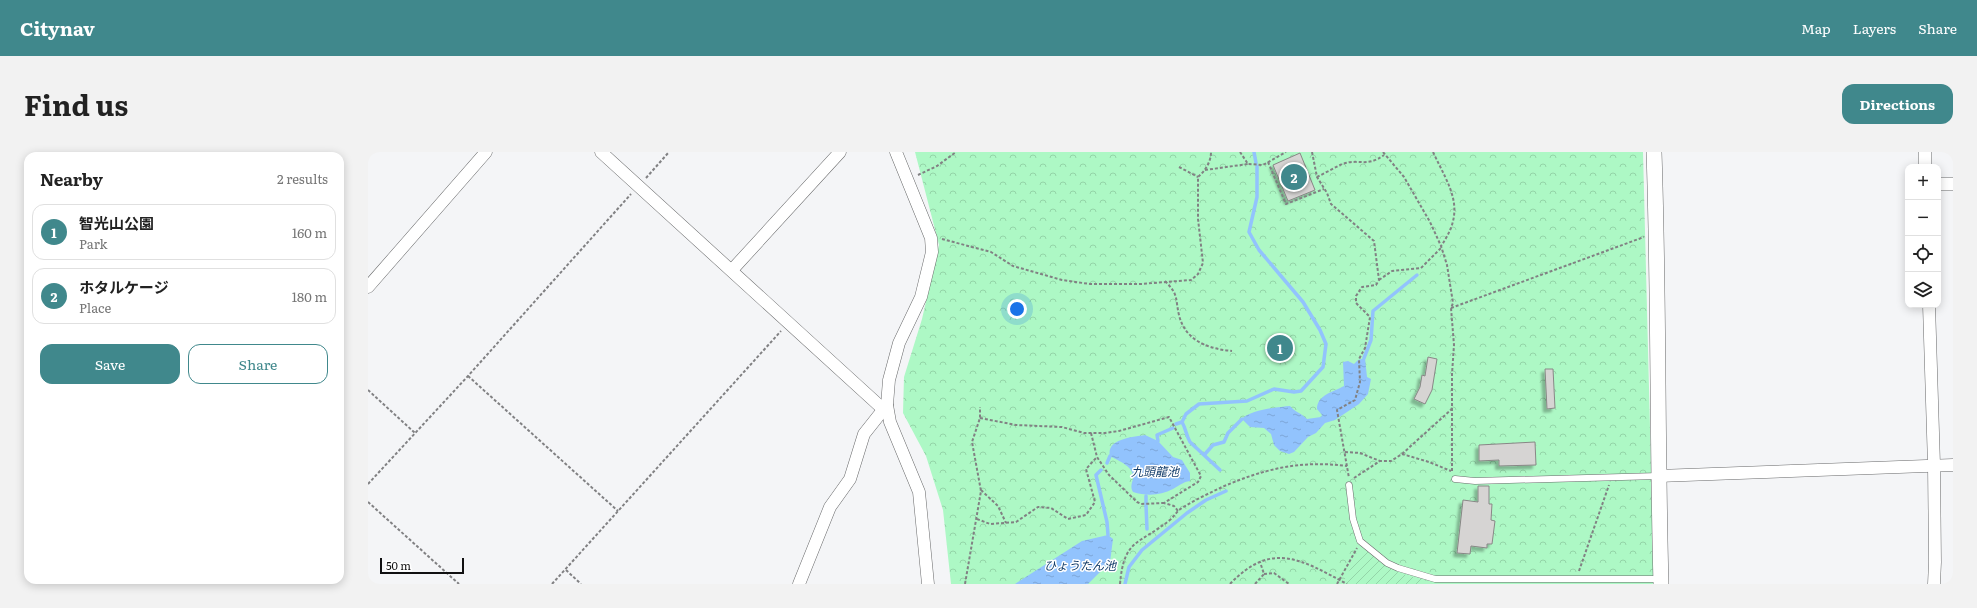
<!DOCTYPE html>
<meta charset="utf-8">
<style>
body{margin:0;font-family:Literata,"Noto Sans JP",serif;background:#f2f2f2;color:#222}
.controls{position:absolute;right:12px;top:12px;display:grid;overflow:hidden;border-radius:8px;box-shadow:0 2px 10px #0003}
.controls button{width:36px;height:36px;display:grid;place-items:center;padding:0;border:0;border-bottom:1px solid #e0e0e0;background:#fff;color:#222;font:20px sans-serif}
.scale{position:absolute;left:12px;bottom:10px;width:84px;box-sizing:border-box;padding-left:4px;border:2px solid #101011;border-top:0;font-size:11px;line-height:14px;white-space:nowrap;color:#101011;-webkit-text-stroke:3px #fff;paint-order:stroke}
.you{position:absolute;left:649px;top:157px;width:14px;height:14px;margin:-10px;border:3px solid #fff;border-radius:50%;background:#1a73e8;box-shadow:0 0 0 6px #1a73e833}
.badge{display:grid;place-items:center;width:26px;height:26px;border-radius:50%;background:#40888c;color:#fff;font-size:13px;font-weight:700}
.pin{position:absolute;translate:-50% -50%;border:2px solid #fff;box-shadow:0 1px 4px #0006}
.list{margin:0;padding:0;list-style:none}
h2{display:flex;justify-content:space-between;align-items:center;height:52px;margin:0;padding:0 16px;font-size:17px}
h2 small{font-size:13px;font-weight:400;color:#767676}
.list li{display:grid;grid-template-columns:26px 1fr auto;gap:12px;align-items:center;box-sizing:border-box;height:56px;margin:0 8px 8px;padding:0 8px;border:1px solid #e0e0e0;border-radius:12px}
.list b{display:block;font-size:15px;white-space:nowrap}
.list p{margin:0;font-size:13px;white-space:nowrap;color:#767676}
.list em{font-size:13px;font-style:normal;color:#767676}
.actions{display:flex;gap:8px;padding:12px 16px}
.actions a{flex:1;padding:9px 0;border:1px solid #40888c;border-radius:12px;text-align:center;font-size:14px;color:#40888c}
.actions .main{background:#40888c;color:#fff}
.icon{flex:none;width:22px;height:22px;fill:none;stroke:currentColor;stroke-width:2;stroke-linecap:round;stroke-linejoin:round}
.map{position:relative;flex:none;width:1585px;height:432px;overflow:hidden;border-radius:12px}
header{display:flex;align-items:center;gap:24px;box-sizing:border-box;height:56px;padding:0 20px;background:#40888c;color:#fff}
header strong{font-size:19px}
nav{display:flex;gap:22px;margin-inline-start:auto;font-size:14px}
.intro{display:flex;align-items:center;justify-content:space-between;box-sizing:border-box;height:96px;padding:0 24px}
h1{margin:0;font-size:28px}
.button{padding:10px 18px;border-radius:12px;background:#40888c;color:#fff;font-size:14px;font-weight:700}
main{display:flex;gap:24px;padding:0 24px}
aside{flex:1;background:#fff;border-radius:12px;box-shadow:0 2px 10px #0003}
.map>svg:first-child{display:block}
.park{fill:url(#park-crowns)}
.garden{fill:url(#garden-furrows)}
.water{fill:url(#water-ripples)}
.lines{fill:none;stroke-linecap:round;stroke-linejoin:round}
.stream{stroke:#92c3fd;stroke-width:3.5}
.building{fill:#d6d4d3;stroke:#888786;filter:url(#shadow)}
.service-casing{stroke:#696a6b;stroke-width:7}
.minor-casing{stroke:#696a6b;stroke-width:13}
.tertiary-casing{stroke:#696a6b;stroke-width:16}
.path{stroke:#818183;stroke-width:2;stroke-dasharray:3 2;stroke-linecap:butt}
.service{stroke:#fff;stroke-width:6}
.minor{stroke:#fff;stroke-width:12}
.tertiary{stroke:#fff;stroke-width:15}
.labels{text-anchor:middle;dominant-baseline:central;stroke-width:3;stroke-linejoin:round;paint-order:stroke}
.water-label{font-size:12px;font-style:italic;fill:#123c69;stroke:#fff}
</style>
<header>
<strong>Citynav</strong>
<nav><a>Map</a><a>Layers</a><a>Share</a></nav>
</header>
<div class="intro"><h1>Find us</h1><a class="button">Directions</a></div>
<main>
<aside>
<h2>Nearby<small>2 results</small></h2>
<ul class="list">
<li><span class="badge">1</span><div><b>智光山公園</b><p>Park</p></div><em>160 m</em></li>
<li><span class="badge">2</span><div><b>ホタルケージ</b><p>Place</p></div><em>180 m</em></li>
</ul>
<div class="actions"><a class="main">Save</a><a>Share</a></div>
</aside>
<div class="map">
<svg width="1585" height="432" viewBox="0 0 1585 432">
<defs>
<pattern id="park-crowns" width="20" height="18" patternUnits="userSpaceOnUse"><rect width="20" height="18" fill="#adf8c5"/><path d="M2 6a3 3 0 1 1 6 0M12 15a3 3 0 1 1 6 0" fill="none" stroke="#94d4a8"/></pattern>
<pattern id="garden-furrows" width="10" height="10" patternUnits="userSpaceOnUse"><rect width="10" height="10" fill="#adf8c5"/><path d="M-1 1l2-2M0 10L10 0M9 11l2-2" fill="none" stroke="#94d4a8"/></pattern>
<pattern id="water-ripples" width="26" height="14" patternUnits="userSpaceOnUse"><rect width="26" height="14" fill="#92c3fd"/><path d="M2 4q2-2 4 0t4 0M15 11q2-2 4 0t4 0" fill="none" stroke="#7da6d8"/></pattern>
<filter id="shadow"><feDropShadow dx="-3.5" dy="3.5" stdDeviation="1" flood-color="#0004"/></filter>
</defs>
<rect width="100%" height="100%" fill="#f4f5f7"/>
<path class="park" d="M547,0H1275L1286,432H583L575,358L558,304L535,261L536,225L554,167L571,93Z"/>
<path class="garden" d="M993,398L999,399L1029,420L1055,428L1057,432H974Z"/>
<g class="water">
<path d="M997,206L999,225L1003,227L1000,242L991,252L967,268L957,271L948,281L940,285L926,300L921,302L912,299L906,293L903,282L896,276L882,275L874,267C882,258 910,255 922,254C927,260 933,261 939,267L953,265L954,263L949,257C949,243 965,240 976,234L975,210L980,209L986,212L990,208Z"/>
<path d="M777,283L790,289L805,305L814,308L822,321V329C815,330 812,333 805,337C792,344 778,344 765,340C762,335 764,331 765,327C767,315 751,309 742,304C738,287 764,285 777,283Z"/>
<path d="M740,383L745,387L742,410L720,432H647L714,389Z"/>
</g>
<g class="lines">
<g class="stream">
<path d="M886,0L888,11"/>
<path d="M996,206L1003,188L1005,159L1049,123"/>
<path d="M814,270C818,277 818,283 822,290L852,318"/>
<path d="M808,272L814,270L818,262L831,252L879,249L906,237L926,240L933,239L955,215L958,192L952,178L935,150L891,98L881,80L889,45V14"/>
<path d="M790,289L789,283L805,276"/>
<path d="M837,302L845,293L856,290L860,281L874,267"/>
<path d="M739,311L742,304"/>
<path d="M733,318L728,323L739,370L740,383"/>
<path d="M778,344V351"/>
<path d="M778,353L779,377"/>
<path d="M757,432L761,415L774,398L819,361L838,348L858,339"/>
</g>
</g>
<g class="building">
<path d="M932,1L947,38L920,49L905,13Z"/>
<path d="M1060,205L1069,207L1064,238L1057,252L1046,247L1052,235L1054,223L1057,224Z"/>
<path d="M1177,217H1185L1187,256L1179,257Z"/>
<path d="M1167,290L1168,313L1131,314V308L1111,309V293Z"/>
<path d="M1110,334H1121V352H1124L1123,368L1127,369L1124,392H1119V396L1103,394L1102,402L1089,401L1095,348L1110,350Z"/>
</g>
<g class="lines">
<g class="service-casing">
<g id="service">
<path d="M1087,327L1107,329L1290,324"/>
<path d="M981,333L985,367L992,389L1019,411L1030,416L1067,427H1292"/>
</g>
</g>
<g class="minor-casing">
<g id="minor">
<path d="M233,0L515,257"/>
<path d="M528,0L563,86L564,100L553,145L531,191L521,228L519,253L522,270L551,340L560,432"/>
<path d="M1557,0V15"/>
<path d="M1570,32H1585"/>
<path d="M364,118L472,0"/>
<path d="M0,135L118,0"/>
<path d="M1561,153L1566,313L1567,410L1566,432"/>
<path d="M1290,324L1585,313"/>
<path d="M431,432L462,355L482,327L496,282L519,253"/>
</g>
</g>
<g class="tertiary-casing">
<path id="tertiary" d="M1286,0C1291,144 1289,288 1293,432"/>
</g>
<g class="path">
<path d="M872,0L880,12L895,13L918,0"/>
<path d="M944,0L949,25L959,41L963,52L1006,89L1011,128L1008,133L994,135L988,144V151L1002,165L997,196L991,207L992,230L987,248L969,258L981,326"/>
<path d="M1015,0L1036,25L1062,70L1073,94L1079,113L1085,151L1083,156L1086,193L1084,222V320"/>
<path d="M1065,0C1082,36 1099,57 1073,94"/>
<path d="M900,10L918,52L956,37"/>
<path d="M811,15L830,25"/>
<path d="M837,18L880,12"/>
<path d="M550,23L569,14L588,0"/>
<path d="M949,25C957,21 966,16 974,12C992,6 998,16 1016,3"/>
<path d="M278,26L301,0"/>
<path d="M574,87L623,100L645,114L694,128L722,132H773L823,128L830,122L835,111L830,67V25C837,19 843,10 843,0"/>
<path d="M1011,128L1024,119L1053,116L1073,96"/>
<path d="M797,129C811,143 807,146 811,163C817,189 841,197 864,199"/>
<path d="M1083,156L1276,85"/>
<path d="M100,224L250,359"/>
<path d="M0,238L47,281"/>
<path d="M612,266L648,273L694,275L716,281H737L751,279L801,265L833,324L830,330L796,351L806,354L810,359"/>
<path d="M723,281L729,305L741,323L769,350L773,352L796,351"/>
<path d="M977,300L992,301L1012,309"/>
<path d="M1034,302L1085,256"/>
<path d="M986,326L1012,309H1023L1034,302L1061,310L1083,319"/>
<path d="M0,332L100,224L263,42"/>
<path d="M613,338L630,354L638,371"/>
<path d="M0,350L91,432"/>
<path d="M609,367L622,372L648,370L670,355L683,356L700,367L718,363L727,350L718,317L729,305"/>
<path d="M198,418L213,432"/>
<path d="M1211,419L1241,333"/>
<path d="M896,422L906,421L921,432"/>
<path d="M184,432L413,179"/>
<path d="M597,432L613,339L604,290L612,266V255"/>
<path d="M752,432C756,385 772,393 803,367C806,364 808,361 811,358C824,349 840,342 854,335C896,317 932,308 979,314"/>
<path d="M862,432C904,388 934,408 979,432"/>
<path d="M887,432L896,422L892,410"/>
<path d="M969,432L989,396"/>
</g>
<use href="#service" class="service"/>
<use href="#minor" class="minor"/>
<use href="#tertiary" class="tertiary"/>
</g>
<g class="labels">
<g class="water-label">
<text x="787" y="319">九頭龍池</text>
<text x="712" y="413">ひょうたん池</text>
</g>
</g>
</svg>
<div class="controls">
<button>+</button>
<button>−</button>
<button><svg class="icon" aria-label="locate" viewBox="0 0 24 24"><circle cx="12" cy="12" r="6"/><path d="M12 2v4M12 18v4M2 12h4M18 12h4"/></svg></button>
<button><svg class="icon" aria-label="layers" viewBox="0 0 24 24"><path d="M12 4l9 5-9 5-9-5zM3 14l9 5 9-5"/></svg></button>
</div>
<div class="scale">50 m</div>
<div class="you"></div>
<div class="pin badge" style="left:912px;top:196px">1</div>
<div class="pin badge" style="left:926px;top:25px">2</div>
</div>
</main>
